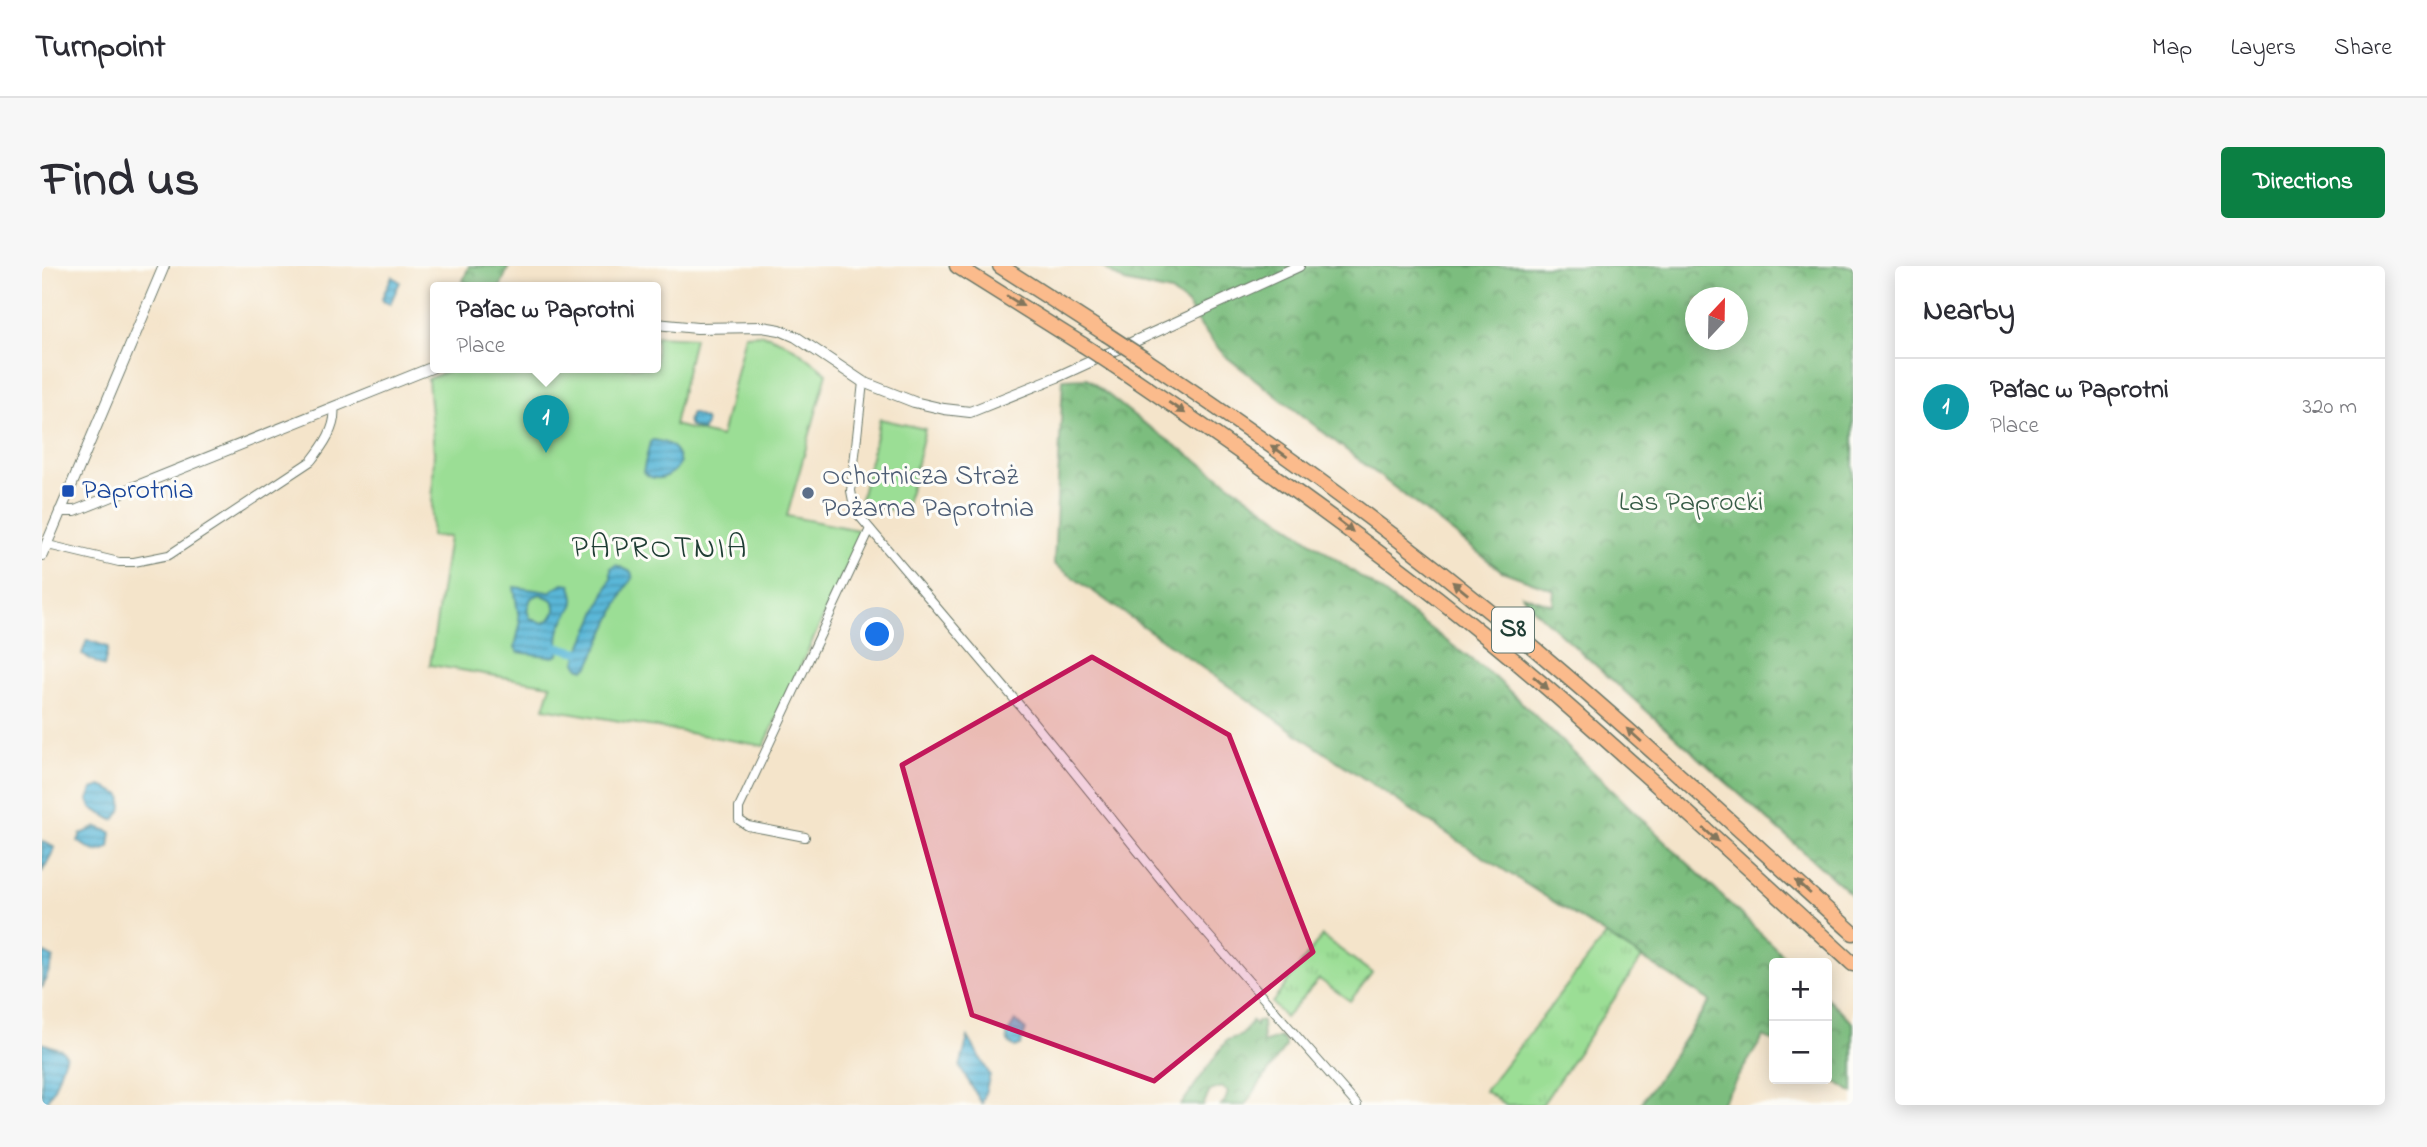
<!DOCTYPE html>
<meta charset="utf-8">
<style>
body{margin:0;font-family:"Indie Flower",sans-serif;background:#f7f7f7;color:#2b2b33}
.controls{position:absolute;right:21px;bottom:21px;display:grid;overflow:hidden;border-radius:7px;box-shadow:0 4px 18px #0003}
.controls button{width:63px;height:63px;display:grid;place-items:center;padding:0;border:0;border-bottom:2px solid #e1e1e2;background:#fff;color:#2b2b33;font:35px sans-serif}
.compass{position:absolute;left:1643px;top:21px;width:63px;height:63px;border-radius:50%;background:#fff;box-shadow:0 4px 18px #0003;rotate:22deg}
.you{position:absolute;left:836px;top:369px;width:24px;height:24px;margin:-18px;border:5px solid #fff;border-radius:50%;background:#1a73e8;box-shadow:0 0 0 10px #1a73e833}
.badge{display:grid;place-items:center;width:46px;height:46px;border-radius:50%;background:#0b8043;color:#fff;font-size:23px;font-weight:700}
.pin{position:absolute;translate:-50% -58px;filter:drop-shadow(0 2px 4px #0008)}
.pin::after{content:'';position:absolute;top:37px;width:24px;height:21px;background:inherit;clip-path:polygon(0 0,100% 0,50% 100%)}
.popup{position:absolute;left:388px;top:16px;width:231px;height:91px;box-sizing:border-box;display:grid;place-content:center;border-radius:7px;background:#fff;filter:drop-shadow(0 2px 5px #0005);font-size:23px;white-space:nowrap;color:#7c7c81}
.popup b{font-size:26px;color:#2b2b33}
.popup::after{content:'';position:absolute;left:50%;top:100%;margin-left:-14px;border:14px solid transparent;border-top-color:#fff}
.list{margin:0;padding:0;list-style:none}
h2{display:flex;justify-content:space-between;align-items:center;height:91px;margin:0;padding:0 28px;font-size:30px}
h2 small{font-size:23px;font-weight:400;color:#7c7c81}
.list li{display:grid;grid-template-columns:46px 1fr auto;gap:21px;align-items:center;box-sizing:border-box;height:98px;padding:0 28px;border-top:2px solid #e1e1e2}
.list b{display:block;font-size:26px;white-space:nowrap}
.list p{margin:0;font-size:23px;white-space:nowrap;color:#7c7c81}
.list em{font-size:23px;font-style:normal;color:#7c7c81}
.map{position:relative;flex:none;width:1811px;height:839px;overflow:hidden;border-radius:7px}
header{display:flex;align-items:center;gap:42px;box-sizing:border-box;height:98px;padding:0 35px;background:#fff;border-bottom:2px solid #e1e1e2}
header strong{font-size:33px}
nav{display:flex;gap:38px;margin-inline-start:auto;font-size:24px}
.intro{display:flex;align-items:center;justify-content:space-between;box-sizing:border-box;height:168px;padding:0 42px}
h1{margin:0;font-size:49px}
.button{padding:18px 32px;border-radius:7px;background:#0b8043;color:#fff;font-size:24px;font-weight:700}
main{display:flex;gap:42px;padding:0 42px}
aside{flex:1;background:#fff;border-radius:7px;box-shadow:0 4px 18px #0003}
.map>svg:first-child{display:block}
.grass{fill:url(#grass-tufts);stroke:#5d8e64;stroke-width:2}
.forest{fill:url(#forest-crowns);stroke:#4e7d59;stroke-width:2;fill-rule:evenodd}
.green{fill:#9bde95;stroke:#5d8e64;stroke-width:2}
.water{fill:url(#water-rules);stroke:#3c7a86;stroke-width:2;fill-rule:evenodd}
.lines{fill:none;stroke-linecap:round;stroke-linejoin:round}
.canal{stroke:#5ab7d8;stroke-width:8}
.minor-casing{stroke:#6a7768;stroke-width:10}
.tertiary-casing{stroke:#6a7768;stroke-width:12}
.motorway-casing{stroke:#6a7768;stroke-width:17}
.minor{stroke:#fff;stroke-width:8}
.tertiary{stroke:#fff;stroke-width:10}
.motorway{stroke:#fbbb8c;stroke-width:14}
.motorway-bridge-casing{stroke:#6a7768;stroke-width:17;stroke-linecap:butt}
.motorway-bridge{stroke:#fbbb8c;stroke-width:14}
.oneway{fill:#82765c}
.marked{fill:#c2185b;fill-opacity:0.2;stroke:#c2185b;stroke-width:5;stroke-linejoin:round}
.transit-dot{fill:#1a4fb4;stroke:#fdfcf7;stroke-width:2.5}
.service-dot{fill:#5c6f8a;stroke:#fdfcf7;stroke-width:2.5}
.labels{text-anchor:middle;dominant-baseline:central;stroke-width:6;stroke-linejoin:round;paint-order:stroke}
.shield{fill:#fdfcf7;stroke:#62766e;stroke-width:2}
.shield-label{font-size:26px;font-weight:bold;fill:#1f3d34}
.service-label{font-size:28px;fill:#4e5e75;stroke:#fdfcf7;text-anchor:start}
.transit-label{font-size:28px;fill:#164399;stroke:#fdfcf7;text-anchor:start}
.park-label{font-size:28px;fill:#385d47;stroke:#fdfcf7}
.quarter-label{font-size:32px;letter-spacing:2px;fill:#1f3d34;stroke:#fdfcf7}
</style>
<header>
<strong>Turnpoint</strong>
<nav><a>Map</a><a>Layers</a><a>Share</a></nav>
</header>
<div class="intro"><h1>Find us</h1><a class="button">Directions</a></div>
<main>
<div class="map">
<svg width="1811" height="839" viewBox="0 0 1811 839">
<defs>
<pattern id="grass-tufts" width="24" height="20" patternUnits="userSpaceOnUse" patternTransform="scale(1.75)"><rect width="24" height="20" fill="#9bde95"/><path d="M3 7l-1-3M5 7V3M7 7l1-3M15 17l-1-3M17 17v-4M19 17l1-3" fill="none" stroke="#85bf81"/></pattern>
<pattern id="forest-crowns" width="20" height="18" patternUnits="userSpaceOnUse" patternTransform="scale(1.75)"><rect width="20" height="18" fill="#7cbd7e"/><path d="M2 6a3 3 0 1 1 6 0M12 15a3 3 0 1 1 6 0" fill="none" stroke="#659b68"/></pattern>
<pattern id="water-rules" width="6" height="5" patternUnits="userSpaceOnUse" patternTransform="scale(1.75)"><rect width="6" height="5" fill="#5ab7d8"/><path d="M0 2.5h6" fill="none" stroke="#4a96b0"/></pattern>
</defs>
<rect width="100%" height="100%" fill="#fdfcf7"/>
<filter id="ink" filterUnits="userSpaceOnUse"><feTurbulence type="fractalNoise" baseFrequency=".0143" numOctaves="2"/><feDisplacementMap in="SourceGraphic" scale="14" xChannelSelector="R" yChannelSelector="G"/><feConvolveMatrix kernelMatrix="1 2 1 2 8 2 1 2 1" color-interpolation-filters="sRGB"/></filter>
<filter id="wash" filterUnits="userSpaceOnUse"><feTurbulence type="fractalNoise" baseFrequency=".00686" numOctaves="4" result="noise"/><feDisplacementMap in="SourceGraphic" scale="28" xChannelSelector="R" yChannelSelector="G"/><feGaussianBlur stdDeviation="1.57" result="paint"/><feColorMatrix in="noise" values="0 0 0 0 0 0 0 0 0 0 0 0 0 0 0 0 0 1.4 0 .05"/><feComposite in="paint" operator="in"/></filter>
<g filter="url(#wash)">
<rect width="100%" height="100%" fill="#f4e4ca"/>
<g class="grass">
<path d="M1564,669L1600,692L1500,839H1464L1443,825Z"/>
<path d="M1280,670L1330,707L1308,735L1277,713L1243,752L1230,737Z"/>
</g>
<g class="forest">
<path d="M427,0H467L458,21H434L421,15Z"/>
<path d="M1059,0H1811V630L1491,343L1480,329L1511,339L1512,324L1460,305L1182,89L1160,62L1145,38L1129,26L1083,16ZM1654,32H1696V74H1654Z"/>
<path d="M1045,112L1099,155L1343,328L1456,414L1749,697H1732V776L1722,770L1678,839H1598L1668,735L1421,578L1271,479L1012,298L1021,113Z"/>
<path d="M1785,732L1811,757V827L1785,810Z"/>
<path d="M1210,755L1214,760L1215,755H1220L1221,777L1238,771L1243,776V781L1203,839H1179L1183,835L1186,826L1180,821L1168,825L1161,839H1139L1185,774L1200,769Z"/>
</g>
<g class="green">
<path d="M718,68C745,73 764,91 785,107L745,250L821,265L722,480L502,442L509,419L388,399L407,271L389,270L392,186L386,113L416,101H614V70L652,72L632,159L679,171L703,69Z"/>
<path d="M838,153L883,163L863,247L818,237Z"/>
</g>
<g class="water">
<path d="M350,10L358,16L348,38L341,35L340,32Z"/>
<path d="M649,148H652L663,153L664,159L660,165L648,160L646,154Z"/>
<path d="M611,174C627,176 635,181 638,197C630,211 614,218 601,206L608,176Z"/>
<path d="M574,299L589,306L591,311L583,323L547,400L542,403L536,401L534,396L537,386L569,313V302Z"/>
<path d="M521,317L528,318C538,342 528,340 519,360C515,370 516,380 516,389L512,391L476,386L473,381L478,359L472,321L507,326ZM498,328L511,334C516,344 512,353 501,357L488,352L485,344L489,332Z"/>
<path d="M45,374L66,381L62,401L40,388Z"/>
<path d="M59,520L79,529C81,540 81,547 71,554L49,542L46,534L50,523Z"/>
<path d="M55,561L69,566L67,581C55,590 47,583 36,575L39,568Z"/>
<path d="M0,575L13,582L0,606Z"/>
<path d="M3,687L12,692L0,722V694Z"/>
<path d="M973,755L984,764L978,780L973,781L966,776L965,768Z"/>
<path d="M926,771L948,809L940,838L918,801Z"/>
<path d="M0,777L20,784L24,789L12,822L3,839H0Z"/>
</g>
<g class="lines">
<path class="canal" d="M515,381L537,386"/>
</g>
</g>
<g filter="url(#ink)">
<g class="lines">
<g class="minor-casing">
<g id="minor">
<path d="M821,116L809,225L813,245L985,448L1138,637L1315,839"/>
<path d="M3,281L10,280L77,296H92L127,289L269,195C281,180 295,161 292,141"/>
<path d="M763,571L706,560L697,554V542L828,263"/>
</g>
</g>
<g class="tertiary-casing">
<g id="tertiary">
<path d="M614,58L655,62L720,61L738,64L754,71L821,116L872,136L902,143L928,146L1015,111L1257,0"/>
<path d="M18,245H33L394,100"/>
<path d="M0,289L122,0"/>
</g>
</g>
<g class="motorway-casing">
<g id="motorway">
<path d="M915,0L1041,79"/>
<path d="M958,0L1064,68"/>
<path d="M1104,94C1244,187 1379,286 1507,395C1611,483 1710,576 1811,667"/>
<path d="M1082,106C1225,203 1366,303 1497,415C1604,507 1707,603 1811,698"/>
</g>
</g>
<use href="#minor" class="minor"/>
<use href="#tertiary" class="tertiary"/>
<use href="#motorway" class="motorway"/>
<g class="motorway-bridge-casing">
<g id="motorway-bridge">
<path d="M1064,68L1104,94"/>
<path d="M1041,79L1082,106"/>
</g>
</g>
<use href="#motorway-bridge" class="motorway-bridge"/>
</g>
<defs><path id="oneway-solid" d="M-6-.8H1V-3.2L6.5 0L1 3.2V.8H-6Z" transform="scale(1.75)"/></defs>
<g class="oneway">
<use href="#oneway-solid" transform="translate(973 35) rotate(32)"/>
<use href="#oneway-solid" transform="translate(1135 142) rotate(34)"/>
<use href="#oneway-solid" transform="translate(1237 185) rotate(-145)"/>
<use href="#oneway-solid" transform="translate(1303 260) rotate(37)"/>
<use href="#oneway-solid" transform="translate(1418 322) rotate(-141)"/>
<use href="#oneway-solid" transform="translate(1499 417) rotate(41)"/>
<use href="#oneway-solid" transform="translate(1592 469) rotate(-138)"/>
<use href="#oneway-solid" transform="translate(1669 569) rotate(42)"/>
<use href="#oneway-solid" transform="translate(1761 621) rotate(-138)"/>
</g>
</g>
<path class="marked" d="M1050,391L1187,469L1271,686L1112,815L930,749L860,499Z"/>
<rect class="transit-dot" x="19" y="218" width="14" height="14" rx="3.5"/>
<circle class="service-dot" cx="766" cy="227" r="7"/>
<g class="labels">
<rect class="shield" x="1450" y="341.5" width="42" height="45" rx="5"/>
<g class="shield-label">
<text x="1471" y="364">S8</text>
</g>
<g class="service-label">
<text x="780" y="211">Ochotnicza Straż<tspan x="780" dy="32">Pożarna Paprotnia</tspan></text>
</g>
<g class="transit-label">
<text x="40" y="225">Paprotnia</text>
</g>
<g class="park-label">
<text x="1649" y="237">Las Paprocki</text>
</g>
<g class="quarter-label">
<text x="618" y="283">PAPROTNIA</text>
</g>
</g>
</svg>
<div class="controls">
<button>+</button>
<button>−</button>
</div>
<svg class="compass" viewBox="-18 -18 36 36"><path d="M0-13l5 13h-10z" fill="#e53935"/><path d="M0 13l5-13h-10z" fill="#7c7c81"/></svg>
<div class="you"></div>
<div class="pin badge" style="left:504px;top:187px;background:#0f9aa8">1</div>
<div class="popup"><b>Pałac w Paprotni</b>Place</div>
</div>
<aside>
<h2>Nearby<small></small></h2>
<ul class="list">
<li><span class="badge" style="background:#0f9aa8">1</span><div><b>Pałac w Paprotni</b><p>Place</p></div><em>320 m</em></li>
</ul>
</aside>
</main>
